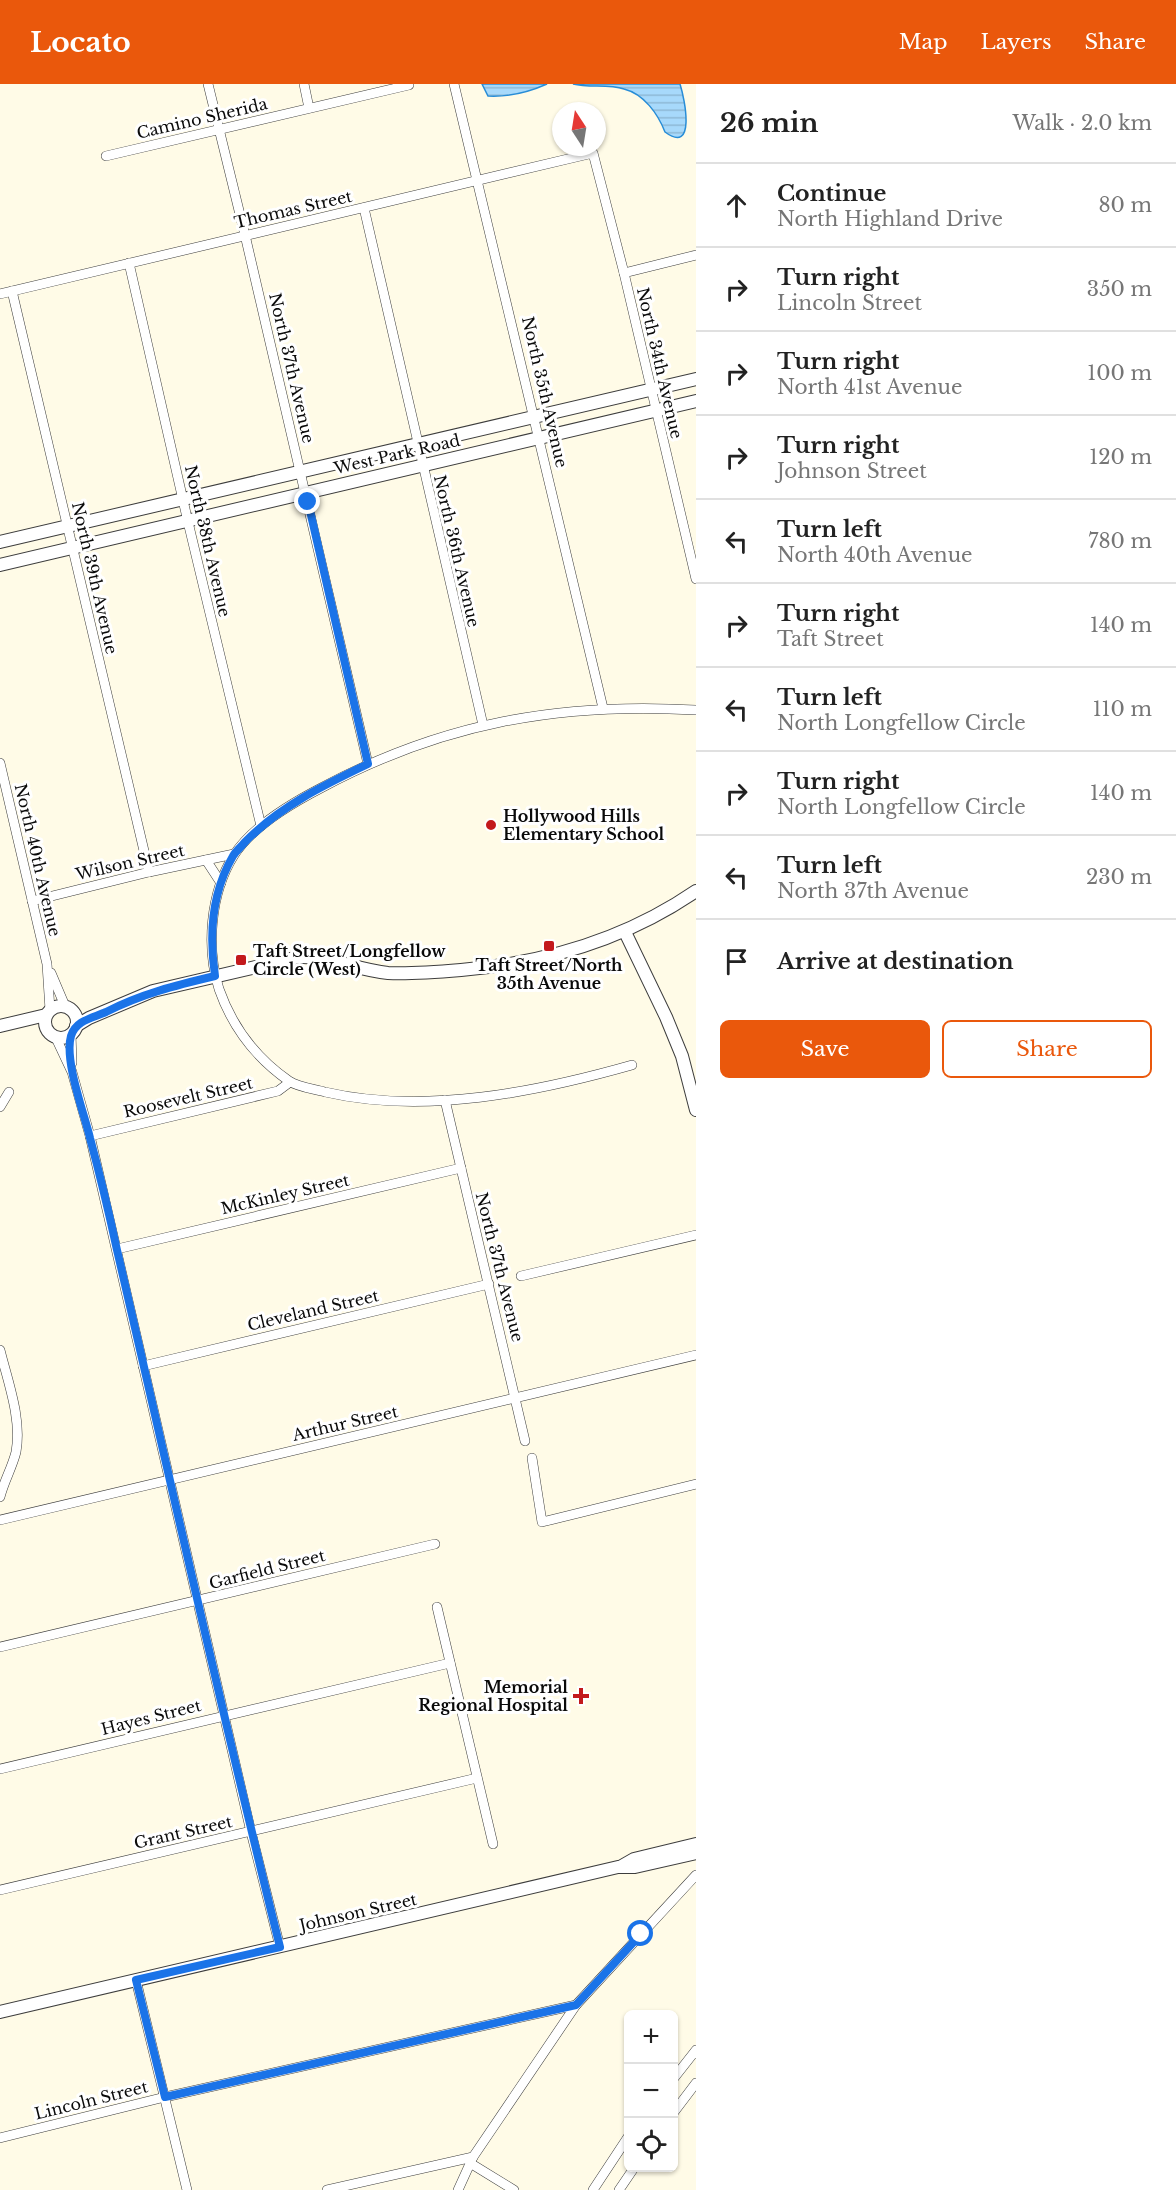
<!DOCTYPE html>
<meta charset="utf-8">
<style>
body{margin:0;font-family:"Libre Baskerville",serif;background:#f2f2f2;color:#222}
.controls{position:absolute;right:18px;bottom:18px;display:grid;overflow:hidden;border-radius:9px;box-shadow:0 2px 4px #0004}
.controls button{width:54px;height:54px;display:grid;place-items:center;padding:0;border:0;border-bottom:2px solid #e0e0e0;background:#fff;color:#222;font:30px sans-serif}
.compass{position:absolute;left:552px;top:18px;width:54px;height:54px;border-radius:50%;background:#fff;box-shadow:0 2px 4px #0004;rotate:348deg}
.stop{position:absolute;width:18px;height:18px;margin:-14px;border:4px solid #1a73e8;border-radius:50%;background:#fff}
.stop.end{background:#1a73e8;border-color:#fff;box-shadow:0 2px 6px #0008}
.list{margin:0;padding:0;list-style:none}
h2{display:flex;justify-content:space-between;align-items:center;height:78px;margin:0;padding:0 24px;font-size:26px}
h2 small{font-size:20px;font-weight:400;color:#767676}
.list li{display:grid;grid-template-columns:39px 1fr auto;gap:18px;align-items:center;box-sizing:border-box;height:84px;padding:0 24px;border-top:2px solid #e0e0e0}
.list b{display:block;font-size:22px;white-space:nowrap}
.list p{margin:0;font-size:20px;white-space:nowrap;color:#767676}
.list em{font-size:20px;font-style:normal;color:#767676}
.actions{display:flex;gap:12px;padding:18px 24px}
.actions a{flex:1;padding:14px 0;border:2px solid #ea580c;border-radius:9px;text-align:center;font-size:21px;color:#ea580c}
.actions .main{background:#ea580c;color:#fff}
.icon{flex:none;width:33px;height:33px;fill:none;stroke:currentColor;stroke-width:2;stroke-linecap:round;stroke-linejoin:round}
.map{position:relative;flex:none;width:696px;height:2106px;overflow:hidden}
header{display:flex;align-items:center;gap:36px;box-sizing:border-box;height:84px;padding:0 30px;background:#ea580c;color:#fff}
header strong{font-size:28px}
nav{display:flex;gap:33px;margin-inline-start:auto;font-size:21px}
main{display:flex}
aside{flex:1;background:#fff}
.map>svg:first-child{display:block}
.water{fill:url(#water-rules);stroke:#288dd7;stroke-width:1.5}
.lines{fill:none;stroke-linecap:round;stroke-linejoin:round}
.minor-casing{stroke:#3d3d3d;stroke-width:10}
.tertiary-casing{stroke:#3d3d3d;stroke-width:14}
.minor{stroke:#fff;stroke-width:9}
.tertiary{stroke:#fff;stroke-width:12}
.route{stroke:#1a73e8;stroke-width:8}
.poi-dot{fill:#c3191c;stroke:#fff;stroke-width:2}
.labels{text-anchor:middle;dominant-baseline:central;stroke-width:6;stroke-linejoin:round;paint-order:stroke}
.street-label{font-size:16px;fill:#0a0a0a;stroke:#fff}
.poi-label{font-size:16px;font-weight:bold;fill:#0a0a0a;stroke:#fff;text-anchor:start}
</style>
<header>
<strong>Locato</strong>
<nav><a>Map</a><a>Layers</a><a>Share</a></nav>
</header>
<main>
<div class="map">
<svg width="696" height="2106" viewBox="0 0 696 2106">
<defs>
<pattern id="water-rules" width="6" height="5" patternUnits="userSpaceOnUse" patternTransform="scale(1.5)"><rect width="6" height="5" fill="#a7d9fb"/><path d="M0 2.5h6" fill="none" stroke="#8eb9d6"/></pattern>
</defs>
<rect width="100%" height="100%" fill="#fffbe7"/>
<g class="water">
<path d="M482,0H547C529,8 507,13 488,12Z"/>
<path d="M573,0H680C685,16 696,71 665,48C658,30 644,10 624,5C608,0 589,4 573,0Z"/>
</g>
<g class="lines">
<g class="minor-casing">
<g id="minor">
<path d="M208,0L245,151L368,680"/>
<path d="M304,0L309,24"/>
<path d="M454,0L603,624"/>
<path d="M106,72L409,1"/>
<path d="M364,124L483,641"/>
<path d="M129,179L188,438L261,742"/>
<path d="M624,189L696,171"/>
<path d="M12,207L149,788"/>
<path d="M0,210L593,69L624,189L696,495"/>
<path d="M0,679L47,880L50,926"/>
<path d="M206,776L221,799"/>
<path d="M32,817L149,788L234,770"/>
<path d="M51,889L65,922"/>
<path d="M71,950L72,979"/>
<path d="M56,954L72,988L90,1052L251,1748L280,1863"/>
<path d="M632,981C537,1008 424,1031 325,1008C314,1005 298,1003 289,997C256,974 232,942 219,905C206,864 210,809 234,771C252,743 292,719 321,704C442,639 560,618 696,626"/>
<path d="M445,1016L525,1357"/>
<path d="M0,1023L9,1008"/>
<path d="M90,1052L278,1007L290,998"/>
<path d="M117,1165L461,1084"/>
<path d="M521,1192L696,1151"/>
<path d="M0,1266C8,1298 22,1335 16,1368C12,1384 4,1397 0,1413"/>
<path d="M143,1282L489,1200"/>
<path d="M532,1374L542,1438L696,1400"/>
<path d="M0,1436L696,1271"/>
<path d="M437,1523L493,1760"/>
<path d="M0,1563L435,1460"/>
<path d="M0,1685L450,1579"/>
<path d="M0,1806L477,1694"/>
<path d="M136,1896L187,2106"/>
<path d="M674,1994L696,1966"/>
<path d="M674,2028L696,1999"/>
<path d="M0,2054L165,2013L576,1921"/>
<path d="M470,2079L514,2106"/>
<path d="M327,2106L473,2073"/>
<path d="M458,2106L473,2073L576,1921L696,1791"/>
<path d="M593,2106L628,2053"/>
<path d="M619,2106L634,2084"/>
</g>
</g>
<g class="tertiary-casing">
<g id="tertiary">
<path d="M0,458L696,295"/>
<path d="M0,481L696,317"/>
<path d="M625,848L666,933L682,972L696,1026"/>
<circle cx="61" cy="938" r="16"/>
<path d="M0,942L46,931"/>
<path d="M76,942L89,934L153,907L299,873C330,872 357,886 388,889C412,890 437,888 461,886C545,879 626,855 696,807"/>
<path d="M620,1783L634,1775L696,1760"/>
<path d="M0,1928L618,1783H635L696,1769"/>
</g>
</g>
<use href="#minor" class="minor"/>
<use href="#tertiary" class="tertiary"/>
</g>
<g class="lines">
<path class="route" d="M308,418L368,680C324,701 279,723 245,758C241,763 236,767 233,772C212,808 209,851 215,892C177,901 141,910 106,928C93,934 76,936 71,952C64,976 84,1029 90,1054C100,1091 109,1129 117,1166C171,1398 222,1631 280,1863L136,1896L165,2013L576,1921L641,1850"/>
</g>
<g class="poi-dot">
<circle cx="491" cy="741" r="6"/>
<rect x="543" y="856" width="12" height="12" rx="3"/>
<rect x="235" y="870" width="12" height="12" rx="3"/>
<path d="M578 1603h6v6h6v6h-6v6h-6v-6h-6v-6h6z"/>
</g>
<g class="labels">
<g class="street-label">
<text transform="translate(202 34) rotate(-13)">Camino Sherida</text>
<text transform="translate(293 125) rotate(-13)">Thomas Street</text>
<text transform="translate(660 279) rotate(77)">North 34th Avenue</text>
<text transform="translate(292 284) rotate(77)">North 37th Avenue</text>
<text transform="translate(545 308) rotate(77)">North 35th Avenue</text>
<text transform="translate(397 370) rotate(-13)">West Park Road</text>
<text transform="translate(208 457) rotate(77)">North 38th Avenue</text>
<text transform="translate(457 467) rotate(77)">North 36th Avenue</text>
<text transform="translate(95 494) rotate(77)">North 39th Avenue</text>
<text transform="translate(38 776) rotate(77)">North 40th Avenue</text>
<text transform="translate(130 778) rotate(-13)">Wilson Street</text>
<text transform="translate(188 1013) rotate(-13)">Roosevelt Street</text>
<text transform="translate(285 1110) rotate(-13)">McKinley Street</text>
<text transform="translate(500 1183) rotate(76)">North 37th Avenue</text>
<text transform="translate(313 1226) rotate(-13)">Cleveland Street</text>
<text transform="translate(345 1339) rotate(-13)">Arthur Street</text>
<text transform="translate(267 1485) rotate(-14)">Garfield Street</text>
<text transform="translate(151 1633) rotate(-14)">Hayes Street</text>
<text transform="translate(183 1748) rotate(-13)">Grant Street</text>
<text transform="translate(358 1828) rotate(-13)">Johnson Street</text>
<text transform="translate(91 2016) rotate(-14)">Lincoln Street</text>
</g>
<g class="poi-label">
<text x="503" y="732">Hollywood Hills<tspan x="503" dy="18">Elementary School</tspan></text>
<text x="253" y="867">Taft Street/Longfellow<tspan x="253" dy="18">Circle (West)</tspan></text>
<text x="549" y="881" text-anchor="middle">Taft Street/North<tspan x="549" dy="18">35th Avenue</tspan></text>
<text x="568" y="1603" text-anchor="end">Memorial<tspan x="568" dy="18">Regional Hospital</tspan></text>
</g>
</g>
</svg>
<div class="controls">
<button>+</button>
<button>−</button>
<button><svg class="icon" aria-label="locate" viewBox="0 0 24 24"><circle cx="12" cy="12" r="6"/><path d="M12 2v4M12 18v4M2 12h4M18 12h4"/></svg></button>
</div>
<svg class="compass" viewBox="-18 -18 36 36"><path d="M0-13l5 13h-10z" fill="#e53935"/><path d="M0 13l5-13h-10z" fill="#767676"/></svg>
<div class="stop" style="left:641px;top:1850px"></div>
<div class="stop end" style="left:308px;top:418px"></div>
</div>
<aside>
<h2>26 min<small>Walk · 2.0 km</small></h2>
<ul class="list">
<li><svg class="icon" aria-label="ahead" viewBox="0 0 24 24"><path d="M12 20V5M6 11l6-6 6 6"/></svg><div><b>Continue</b><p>North Highland Drive</p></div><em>80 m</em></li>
<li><svg class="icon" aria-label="right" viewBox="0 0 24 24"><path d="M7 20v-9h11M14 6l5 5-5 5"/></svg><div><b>Turn right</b><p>Lincoln Street</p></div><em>350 m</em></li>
<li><svg class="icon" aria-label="right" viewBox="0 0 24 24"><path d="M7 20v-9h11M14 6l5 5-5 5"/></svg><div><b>Turn right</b><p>North 41st Avenue</p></div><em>100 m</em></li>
<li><svg class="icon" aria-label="right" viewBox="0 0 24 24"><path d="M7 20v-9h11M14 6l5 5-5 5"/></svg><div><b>Turn right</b><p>Johnson Street</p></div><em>120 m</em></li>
<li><svg class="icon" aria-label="left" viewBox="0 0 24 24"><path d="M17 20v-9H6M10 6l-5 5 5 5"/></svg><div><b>Turn left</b><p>North 40th Avenue</p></div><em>780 m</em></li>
<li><svg class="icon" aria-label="right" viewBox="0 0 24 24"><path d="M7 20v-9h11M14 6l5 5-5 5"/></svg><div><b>Turn right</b><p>Taft Street</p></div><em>140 m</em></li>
<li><svg class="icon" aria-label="left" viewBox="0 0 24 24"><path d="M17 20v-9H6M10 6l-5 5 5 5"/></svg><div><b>Turn left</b><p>North Longfellow Circle</p></div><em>110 m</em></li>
<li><svg class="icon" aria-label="right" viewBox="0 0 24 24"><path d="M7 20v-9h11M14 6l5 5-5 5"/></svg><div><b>Turn right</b><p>North Longfellow Circle</p></div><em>140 m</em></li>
<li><svg class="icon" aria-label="left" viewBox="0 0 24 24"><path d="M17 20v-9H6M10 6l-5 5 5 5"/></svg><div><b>Turn left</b><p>North 37th Avenue</p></div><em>230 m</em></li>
<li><svg class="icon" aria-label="arrive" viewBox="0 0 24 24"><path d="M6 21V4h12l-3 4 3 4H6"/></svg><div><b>Arrive at destination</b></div></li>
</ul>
<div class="actions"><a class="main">Save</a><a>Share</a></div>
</aside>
</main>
